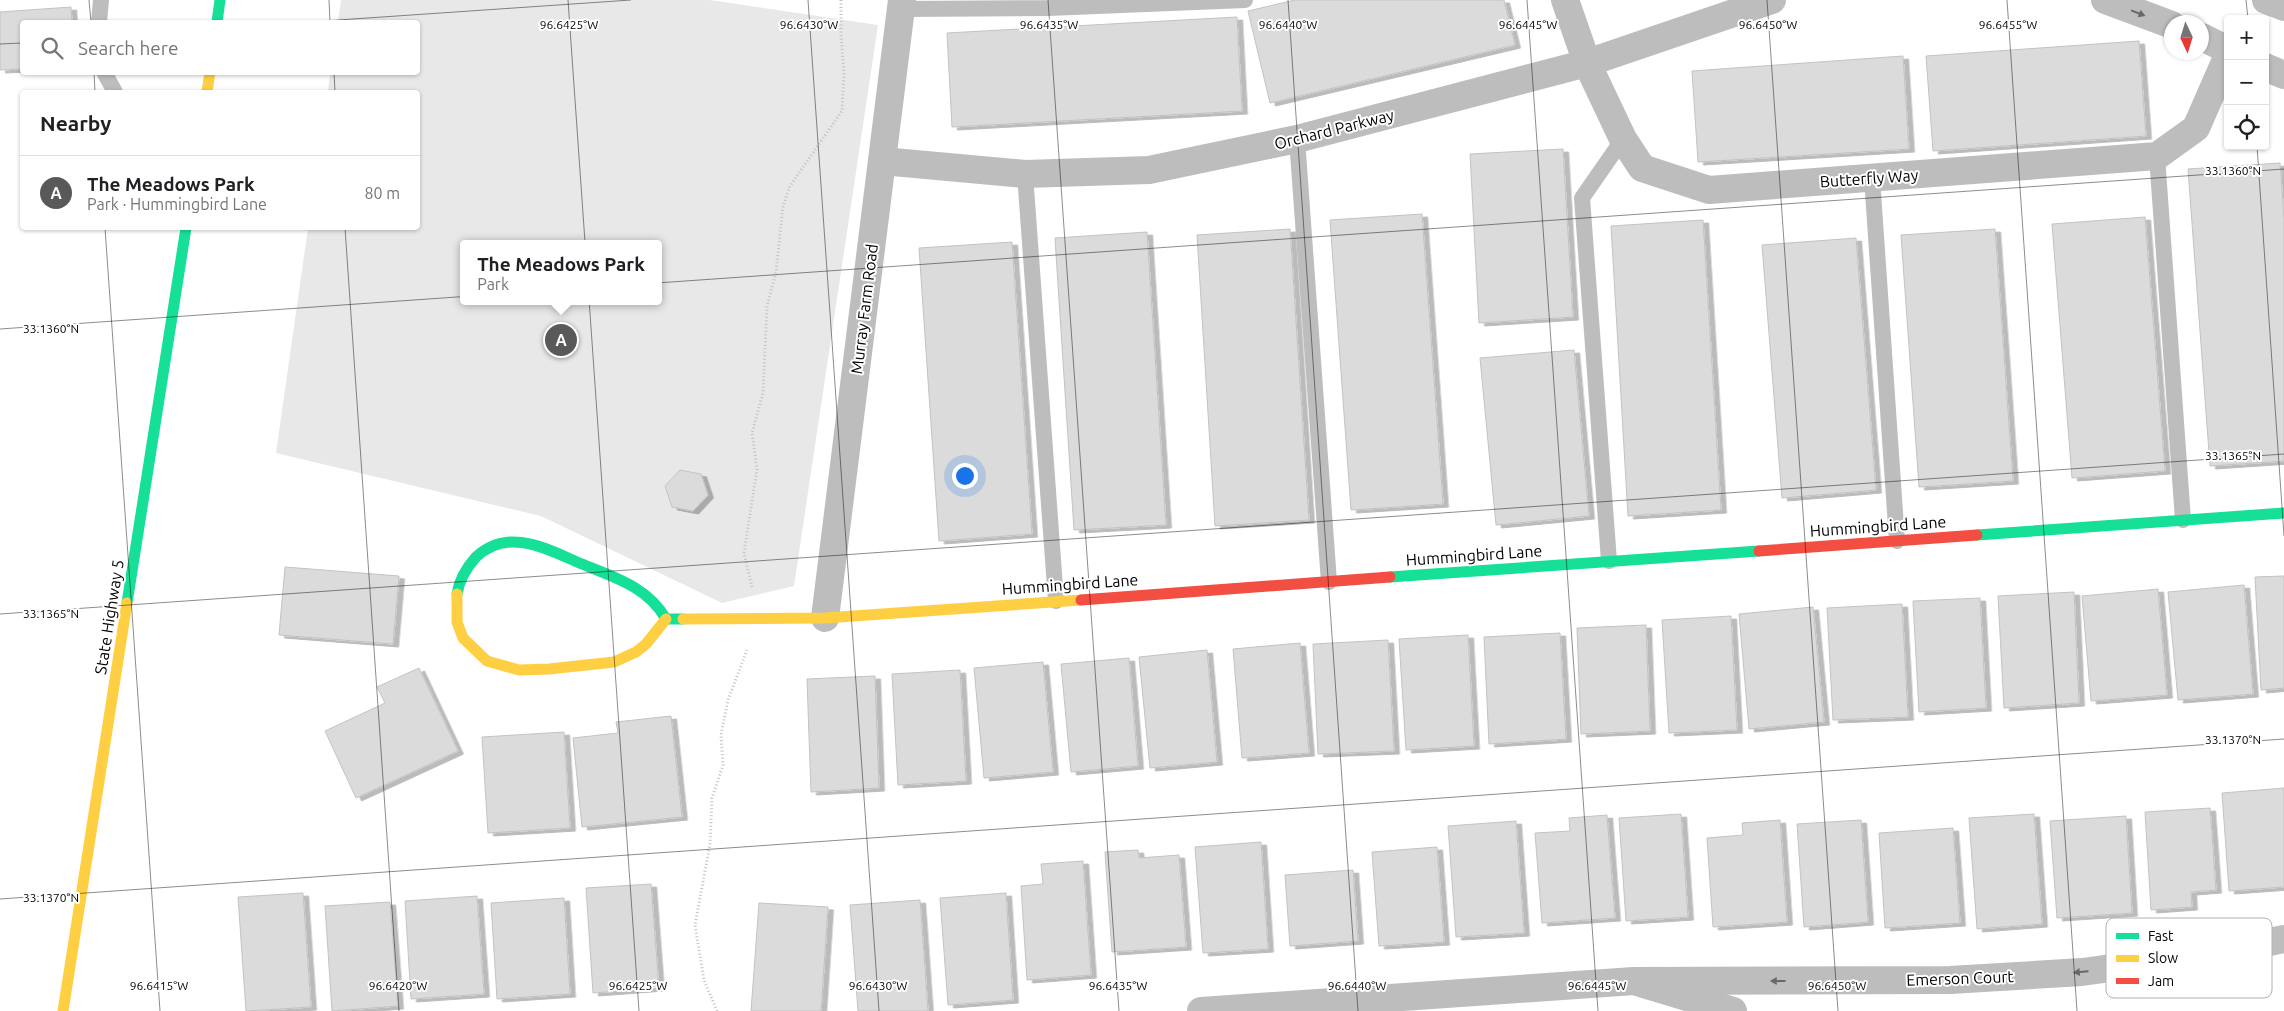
<!DOCTYPE html>
<meta charset="utf-8">
<style>
body{margin:0;font-family:Ubuntu,sans-serif;background:#f2f2f2;color:#202124}
.controls{position:absolute;right:15px;top:15px;display:grid;overflow:hidden;border-radius:5px;box-shadow:0 1px 4px #0004}
.controls button{width:45px;height:45px;display:grid;place-items:center;padding:0;border:0;border-bottom:1px solid #e0e0e0;background:#fff;color:#202124;font:25px sans-serif}
.compass{position:absolute;left:2164px;top:15px;width:45px;height:45px;border-radius:50%;background:#fff;box-shadow:0 1px 4px #0004;rotate:176deg}
.you{position:absolute;left:964px;top:475px;width:18px;height:18px;margin:-12px;border:4px solid #fff;border-radius:50%;background:#1a73e8;box-shadow:0 0 0 8px #1a73e833}
.badge{display:grid;place-items:center;width:32px;height:32px;border-radius:50%;background:#595959;color:#fff;font-size:16px;font-weight:700}
.pin{position:absolute;translate:-50% -50%;border:2px solid #fff;box-shadow:0 1px 5px #0006}
.popup{position:absolute;left:460px;top:240px;width:202px;height:65px;box-sizing:border-box;display:grid;place-content:center;border-radius:5px;background:#fff;filter:drop-shadow(0 1px 4px #0005);font-size:16px;white-space:nowrap;color:#757577}
.popup b{font-size:19px;color:#202124}
.popup::after{content:'';position:absolute;left:50%;top:100%;margin-left:-10px;border:10px solid transparent;border-top-color:#fff}
.list{margin:0;padding:0;list-style:none}
h2{display:flex;justify-content:space-between;align-items:center;height:65px;margin:0;padding:0 20px;font-size:21px}
h2 small{font-size:16px;font-weight:400;color:#757577}
.list li{display:grid;grid-template-columns:32px 1fr auto;gap:15px;align-items:center;box-sizing:border-box;height:75px;padding:0 20px;border-top:1px solid #e0e0e0}
.list b{display:block;font-size:19px;white-space:nowrap}
.list p{margin:0;font-size:16px;white-space:nowrap;color:#757577}
.list em{font-size:16px;font-style:normal;color:#757577}
.icon{flex:none;width:28px;height:28px;fill:none;stroke:currentColor;stroke-width:2;stroke-linecap:round;stroke-linejoin:round}
.map{position:relative;flex:none;width:2284px;height:1011px;overflow:hidden}
.search{position:absolute;background:#fff;box-shadow:0 1px 4px #0004;left:20px;top:20px;width:400px;height:55px;display:flex;align-items:center;gap:12px;box-sizing:border-box;padding:0 18px;border-radius:5px;color:#757577;font-size:19px}
.panel{position:absolute;background:#fff;box-shadow:0 1px 4px #0004;left:20px;top:90px;width:400px;height:140px;border-radius:5px}
.map>svg:first-child{display:block}
.green{fill:#e8e8e8;fill-rule:evenodd}
.building{fill:#dbdbdb;stroke:#c3c3c3;filter:url(#shadow)}
.lines{fill:none;stroke-linecap:round;stroke-linejoin:round}
.path{stroke:#c2c2c2;stroke-width:3;stroke-dasharray:1 2.5;stroke-linecap:butt}
.lane{stroke:#bdbdbd;stroke-width:16}
.street{stroke:#bdbdbd;stroke-width:28}
.fast{stroke:#16e098;stroke-width:11}
.slow{stroke:#ffcf43;stroke-width:11}
.jam{stroke:#f24e42;stroke-width:11}
.oneway{fill:#686868}
.ticks{fill:none;stroke:#000;stroke-width:1;stroke-opacity:0.45}
.labels{text-anchor:middle;dominant-baseline:central;stroke-width:4;stroke-linejoin:round;paint-order:stroke}
.street-label{font-size:16px;fill:#000;stroke:#fff}
.key{fill:#fff;stroke:#b2b2b2;stroke-width:1}
.key-label{font-size:14px;fill:#000}
.ticks-label{font-size:12px;text-anchor:middle;fill:#000;stroke:#fff;stroke-width:4;stroke-linejoin:round;paint-order:stroke}
</style>
<div class="map">
<svg width="2284" height="1011" viewBox="0 0 2284 1011">
<defs>
<filter id="shadow"><feDropShadow dx="5.5" dy="3" stdDeviation="0" flood-color="#0004"/></filter>
</defs>
<rect width="100%" height="100%" fill="#fff"/>
<path class="green" d="M341,0H710L878,25L794,586L722,603L541,516L276,453L308,228H418V92H328L330,73L418,72V22H338ZM464,244H658V301H464Z"/>
<g class="building">
<path d="M1295,0H1504L1515,45L1270,103L1248,11Z"/>
<path d="M71,7L72,22H22V69L0,70V12Z"/>
<path d="M1237,17L1242,111L952,127L947,33Z"/>
<path d="M2139,41L2146,136L1933,151L1926,56Z"/>
<path d="M1903,56L1909,149L1698,162L1692,71Z"/>
<path d="M1563,149L1573,317L1479,323L1470,154Z"/>
<path d="M2280,163L2284,219V461L2210,466L2188,169Z"/>
<path d="M1422,214L1443,504L1351,510L1330,220Z"/>
<path d="M2145,217L2165,471L2072,478L2052,224Z"/>
<path d="M1703,220L1721,510L1628,516L1611,226Z"/>
<path d="M1290,229L1309,520L1215,526L1197,235Z"/>
<path d="M1995,229L2013,481L1919,487L1901,235Z"/>
<path d="M1147,232L1166,525L1074,530L1055,238Z"/>
<path d="M1856,238L1876,490L1782,498L1762,245Z"/>
<path d="M1012,242L1032,534L939,541L919,248Z"/>
<path d="M1574,350L1589,516L1496,525L1480,358Z"/>
<path d="M680,470L701,474L708,495L693,511L672,507L665,486Z"/>
<path d="M285,567L399,576L393,644L279,635Z"/>
<path d="M2284,576V688L2261,690L2255,577Z"/>
<path d="M2244,585L2253,694L2178,700L2168,592Z"/>
<path d="M2158,589L2167,695L2091,701L2082,596Z"/>
<path d="M2074,592L2079,703L2004,708L1998,596Z"/>
<path d="M1980,598L1986,708L1919,712L1913,601Z"/>
<path d="M1902,604L1908,717L1833,720L1827,608Z"/>
<path d="M1813,607L1824,722L1749,729L1739,614Z"/>
<path d="M1731,616L1737,730L1669,733L1662,620Z"/>
<path d="M1646,625L1650,731L1581,734L1577,628Z"/>
<path d="M1560,633L1566,739L1489,744L1484,637Z"/>
<path d="M1468,635L1474,746L1406,750L1399,639Z"/>
<path d="M1388,640L1394,751L1318,754L1313,644Z"/>
<path d="M1300,643L1309,753L1242,758L1233,649Z"/>
<path d="M1207,650L1217,762L1150,768L1139,657Z"/>
<path d="M1129,658L1138,766L1071,772L1061,664Z"/>
<path d="M1043,662L1053,772L984,778L974,668Z"/>
<path d="M419,668L458,751L356,798L325,731L385,703L377,687Z"/>
<path d="M960,670L966,781L898,785L892,674Z"/>
<path d="M875,676L879,788L811,792L807,679Z"/>
<path d="M671,716L682,817L582,827L573,738L618,733L616,722Z"/>
<path d="M564,732L570,828L488,833L482,737Z"/>
<path d="M2284,788V887L2229,891L2222,793Z"/>
<path d="M2210,808L2216,890L2191,892L2192,907L2151,910L2145,812Z"/>
<path d="M1681,814L1688,917L1626,921L1619,818Z"/>
<path d="M2034,814L2042,924L1977,929L1969,818Z"/>
<path d="M1607,815L1615,918L1542,923L1535,833L1570,831L1569,818Z"/>
<path d="M2126,816L2132,913L2057,918L2050,821Z"/>
<path d="M1780,820L1787,922L1713,927L1707,838L1743,835L1742,823Z"/>
<path d="M1861,820L1868,922L1804,927L1797,824Z"/>
<path d="M1516,821L1524,933L1456,937L1448,826Z"/>
<path d="M1953,828L1960,923L1885,928L1879,833Z"/>
<path d="M1261,842L1268,949L1203,953L1195,847Z"/>
<path d="M1437,847L1444,942L1379,946L1372,852Z"/>
<path d="M1138,850L1139,858L1179,855L1186,947L1112,952L1105,852Z"/>
<path d="M1083,861L1091,975L1027,980L1021,886L1043,884L1041,864Z"/>
<path d="M1353,870L1358,941L1290,946L1285,875Z"/>
<path d="M651,884L659,988L593,993L586,888Z"/>
<path d="M303,893L311,1007L246,1011L238,897Z"/>
<path d="M1006,893L1013,1000L948,1005L940,898Z"/>
<path d="M477,896L484,994L411,999L405,901Z"/>
<path d="M564,898L570,994L497,999L491,903Z"/>
<path d="M920,900L928,1011H858L850,905Z"/>
<path d="M390,902L398,1006L332,1011L325,906Z"/>
<path d="M759,903L828,907L821,1011H751Z"/>
</g>
<g class="lines">
<g class="path">
<path d="M752,587L744,553L757,469L752,433L763,393L767,306L776,272L783,206L790,186L842,111L844,73L841,35V0"/>
<path d="M717,1011L704,980L695,925L710,844L712,798L723,765L721,735L728,700L747,650"/>
</g>
<g class="lane">
<path d="M901,9L1048,8L1245,0"/>
<path d="M99,22L101,0"/>
<path d="M104,72L115,92"/>
<path d="M1297,139L1329,582"/>
<path d="M2157,156L2183,520"/>
<path d="M1025,174L1056,601"/>
<path d="M1872,178L1897,541"/>
<path d="M1609,561L1582,198L1623,139"/>
</g>
<g class="street">
<path d="M1565,0L1587,63L1623,139L1642,168L1709,190L2157,156L2196,128L2228,55"/>
<path d="M2105,0L2172,25"/>
<path d="M2266,0L2284,7"/>
<path d="M2202,37L2228,50"/>
<path d="M2265,67L2284,75"/>
<path d="M882,161L1025,174L1149,170L1297,139L1587,63L1772,0"/>
<path d="M825,618L902,0"/>
<path d="M1634,981L1950,980L2082,972L2206,955L2284,939"/>
<path d="M1201,1011L1634,981L1733,1011"/>
</g>
<g class="fast">
<path d="M217,22L220,0"/>
<path d="M1977,535L2284,513"/>
<path d="M1390,577L1759,551"/>
<path d="M457,594C459,581 467,567 476,557C509,526 548,550 582,564C614,577 648,587 666,619H683"/>
<path d="M127,603L186,228"/>
</g>
<g class="slow">
<path d="M207,92L210,72"/>
<path d="M457,594V622L463,638L487,661L519,670L549,669L614,662L636,652L646,644L666,619"/>
<path d="M683,619L825,618L1081,600"/>
<path d="M63,1011L127,603"/>
</g>
<g class="jam">
<path d="M1759,551L1977,535"/>
<path d="M1081,600L1390,577"/>
</g>
</g>
<defs><path id="oneway-solid" d="M-6-.8H1V-3.2L6.5 0L1 3.2V.8H-6Z" transform="scale(1.25)"/></defs>
<g class="oneway">
<use href="#oneway-solid" transform="translate(2138 13) rotate(21)"/>
<use href="#oneway-solid" transform="translate(2081 972) rotate(175)"/>
<use href="#oneway-solid" transform="translate(1778 981) rotate(180)"/>
</g>
<path class="ticks" d="M89,0L91,22M329,0L330,22M568,0L639,1011M808,0L879,1011M1048,0L1119,1011M1288,0L1358,1011M1527,0L1598,1011M1767,0L1838,1011M2007,0L2077,1011M2246,0L2248,19M309,22L631,0M0,44L22,43M94,72L95,92M334,72L335,92M2257,146L2284,536M105,228L160,1011M345,228L399,1011M0,329L2284,169M0,614L2284,454M0,899L2284,739"/>
<g class="labels">
<g class="street-label">
<text transform="translate(1334 129) rotate(-14)">Orchard Parkway</text>
<text transform="translate(1869 178) rotate(-4)">Butterfly Way</text>
<text transform="translate(864 309) rotate(-83)">Murray Farm Road</text>
<text transform="translate(1878 526) rotate(-4)">Hummingbird Lane</text>
<text transform="translate(1474 555) rotate(-4)">Hummingbird Lane</text>
<text transform="translate(1070 584) rotate(-4)">Hummingbird Lane</text>
<text transform="translate(109 617) rotate(-81)">State Highway 5</text>
<text transform="translate(1960 978) rotate(-2)">Emerson Court</text>
</g>
</g>
<rect x="2106" y="918" width="166" height="80" rx="8" class="key"/>
<rect x="2116" y="933" width="23" height="6" fill="#16e098"/>
<rect x="2116" y="955" width="23" height="7" fill="#ffcf43"/>
<rect x="2116" y="978" width="23" height="6" fill="#f24e42"/>
<g class="key-label">
<text x="2148" y="941">Fast</text>
<text x="2148" y="963">Slow</text>
<text x="2148" y="986">Jam</text>
</g>
<g class="ticks-label">
<text x="569" y="29">96.6425°W</text>
<text x="809" y="29">96.6430°W</text>
<text x="1049" y="29">96.6435°W</text>
<text x="1288" y="29">96.6440°W</text>
<text x="1528" y="29">96.6445°W</text>
<text x="1768" y="29">96.6450°W</text>
<text x="2008" y="29">96.6455°W</text>
<text x="2233" y="175">33.1360°N</text>
<text x="51" y="333">33.1360°N</text>
<text x="2233" y="460">33.1365°N</text>
<text x="51" y="618">33.1365°N</text>
<text x="2233" y="744">33.1370°N</text>
<text x="51" y="902">33.1370°N</text>
<text x="159" y="990">96.6415°W</text>
<text x="398" y="990">96.6420°W</text>
<text x="638" y="990">96.6425°W</text>
<text x="878" y="990">96.6430°W</text>
<text x="1118" y="990">96.6435°W</text>
<text x="1357" y="990">96.6440°W</text>
<text x="1597" y="990">96.6445°W</text>
<text x="1837" y="990">96.6450°W</text>
</g>
</svg>
<div class="controls">
<button>+</button>
<button>−</button>
<button><svg class="icon" aria-label="locate" viewBox="0 0 24 24"><circle cx="12" cy="12" r="6"/><path d="M12 2v4M12 18v4M2 12h4M18 12h4"/></svg></button>
</div>
<svg class="compass" viewBox="-18 -18 36 36"><path d="M0-13l5 13h-10z" fill="#e53935"/><path d="M0 13l5-13h-10z" fill="#757577"/></svg>
<div class="you"></div>
<div class="pin badge" style="left:561px;top:340px">A</div>
<div class="popup"><b>The Meadows Park</b>Park</div>
<div class="search"><svg class="icon" aria-label="search" viewBox="0 0 24 24"><circle cx="10" cy="10" r="6"/><path d="M15 15l6 6"/></svg>Search here</div>
<section class="panel">
<h2>Nearby<small></small></h2>
<ul class="list">
<li><span class="badge">A</span><div><b>The Meadows Park</b><p>Park · Hummingbird Lane</p></div><em>80 m</em></li>
</ul>
</section>
</div>
